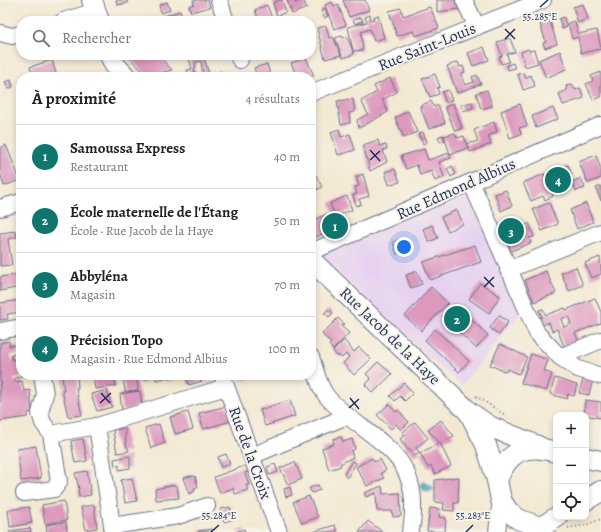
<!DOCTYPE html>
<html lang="fr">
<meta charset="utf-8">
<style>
body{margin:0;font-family:Alegreya,serif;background:#f6f6f6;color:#222}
.controls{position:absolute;right:12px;bottom:12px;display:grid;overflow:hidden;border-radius:8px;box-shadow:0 2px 6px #0003}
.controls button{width:36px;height:36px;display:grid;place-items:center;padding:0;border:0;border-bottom:1px solid #e0e0e0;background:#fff;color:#222;font:20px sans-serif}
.you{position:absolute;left:404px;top:247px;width:14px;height:14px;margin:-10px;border:3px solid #fff;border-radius:50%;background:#1a73e8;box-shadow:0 0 0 6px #1a73e833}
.badge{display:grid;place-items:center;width:26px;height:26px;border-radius:50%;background:#0f766e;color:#fff;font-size:13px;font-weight:700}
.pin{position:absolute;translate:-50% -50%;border:2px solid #fff;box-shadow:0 1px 4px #0006}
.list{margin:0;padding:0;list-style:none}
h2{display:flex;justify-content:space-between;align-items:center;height:52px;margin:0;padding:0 16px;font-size:17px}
h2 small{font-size:13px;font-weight:400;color:#767676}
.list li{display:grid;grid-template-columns:26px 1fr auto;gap:12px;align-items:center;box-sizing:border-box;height:64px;padding:0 16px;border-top:1px solid #e0e0e0}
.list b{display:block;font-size:15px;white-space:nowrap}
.list p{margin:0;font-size:13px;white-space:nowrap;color:#767676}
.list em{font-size:13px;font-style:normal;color:#767676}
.icon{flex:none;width:22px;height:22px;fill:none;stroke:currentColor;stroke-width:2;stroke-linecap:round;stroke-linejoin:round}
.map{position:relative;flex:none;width:601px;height:532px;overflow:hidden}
.search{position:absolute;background:#fff;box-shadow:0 2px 6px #0003;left:16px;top:16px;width:300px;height:44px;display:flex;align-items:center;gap:10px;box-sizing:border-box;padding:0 14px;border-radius:16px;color:#767676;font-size:15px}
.panel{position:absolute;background:#fff;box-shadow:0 2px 6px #0003;left:16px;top:72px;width:300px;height:308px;border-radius:16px}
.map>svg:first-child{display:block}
.built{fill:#e6d2f0}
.water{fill:#43adc2;stroke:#2f6e90}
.building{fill:#dd98be;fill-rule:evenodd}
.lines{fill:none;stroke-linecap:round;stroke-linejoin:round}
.minor-casing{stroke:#677087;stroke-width:18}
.major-casing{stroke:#677087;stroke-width:22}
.path{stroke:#677087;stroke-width:2;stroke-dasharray:1 3;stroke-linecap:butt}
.minor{stroke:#fff;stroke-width:16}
.major{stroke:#fff;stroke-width:20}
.ticks{fill:none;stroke:#1b2f5e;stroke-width:1.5}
.labels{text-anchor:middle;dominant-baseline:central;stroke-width:4;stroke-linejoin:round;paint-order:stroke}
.street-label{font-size:16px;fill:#1b2f5e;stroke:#f7f3e8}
.ticks-label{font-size:10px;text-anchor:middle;fill:#1b2f5e;stroke:#f7f3e8;stroke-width:4;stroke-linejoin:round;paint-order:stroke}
</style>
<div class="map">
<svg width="601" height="532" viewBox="0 0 601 532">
<rect width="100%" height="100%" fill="#f7f3e8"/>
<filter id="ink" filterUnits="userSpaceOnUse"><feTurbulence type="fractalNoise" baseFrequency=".025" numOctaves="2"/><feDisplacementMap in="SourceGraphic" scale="8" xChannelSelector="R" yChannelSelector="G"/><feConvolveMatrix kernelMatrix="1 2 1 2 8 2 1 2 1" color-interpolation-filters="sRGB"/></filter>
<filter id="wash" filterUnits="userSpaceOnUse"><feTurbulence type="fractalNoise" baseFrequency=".012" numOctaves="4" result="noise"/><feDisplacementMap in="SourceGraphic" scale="16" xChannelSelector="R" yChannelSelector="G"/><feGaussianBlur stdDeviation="0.9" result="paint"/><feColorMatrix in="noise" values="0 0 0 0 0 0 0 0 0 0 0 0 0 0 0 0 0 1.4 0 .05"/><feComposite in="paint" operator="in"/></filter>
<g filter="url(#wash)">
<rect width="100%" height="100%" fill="#f3e9d3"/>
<path class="built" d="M467,189L520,314L462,385L437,365L318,253Z"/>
<path class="water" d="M425,482L434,488L433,490L428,492L423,490L421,483Z"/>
<g id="blocks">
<g class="building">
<path d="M116,0H127V3L117,5Z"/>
<path d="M193,0H208L210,7L191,12L189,6L194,4Z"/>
<path d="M279,0H282L286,12L277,16L273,3Z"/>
<path d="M287,0H294L295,3L303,0L307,8L292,14Z"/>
<path d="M343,0H365L369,10L349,17Z"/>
<path d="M437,0H455L460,9L437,12Z"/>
<path d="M167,2L170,10L161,13L159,5Z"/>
<path d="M332,2L334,6L338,4L346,25L334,29L325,5Z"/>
<path d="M583,4L588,19L578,23L573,7Z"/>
<path d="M267,5L273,21H259L255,10Z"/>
<path d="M430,7L439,28L415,36L413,31L397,36L389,11L401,8L403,16Z"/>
<path d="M324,8L328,16L324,18L321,10Z"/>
<path d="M180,11L183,21H163L162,17Z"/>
<path d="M370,15L371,20L374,19L373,17L378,15L384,38L374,41L370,29L361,32L363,50L353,51L348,27L367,22L365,17Z"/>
<path d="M361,17L363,21L355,24L353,20Z"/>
<path d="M564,17L567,27L562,29L559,19Z"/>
<path d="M550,21L557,44L545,48L543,43L546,42L540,24Z"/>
<path d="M575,21L578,34L597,30L601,49L581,53L578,37L572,39L568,23Z"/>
<path d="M326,26L329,38L333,37L341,55L325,59L317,28Z"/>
<path d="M342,36L343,38L347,36L354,54L343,58L335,38Z"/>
<path d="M510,38L515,52L507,54L509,62L501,64L499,57L502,56L497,42Z"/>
<path d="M484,47L489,60L473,66L468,53Z"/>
<path d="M528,49L529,51L534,50L538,63L525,67L521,52Z"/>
<path d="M560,51L566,69L546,78L539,60Z"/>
<path d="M127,55H158L172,70L147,76Z"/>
<path d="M203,55L210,77H203L201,61L195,63L196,67L194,68L195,73L188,75L187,70L192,69L189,58Z"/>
<path d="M306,58L314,76L297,77L291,63Z"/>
<path d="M52,60L57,77H33L30,67Z"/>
<path d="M458,62L460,67L463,66L465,72L461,74L465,85L474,82L472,77L477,75L481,84L457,93L447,66Z"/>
<path d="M513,63L515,68L508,70L507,65Z"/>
<path d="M267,64L271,77H254L257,76L254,68Z"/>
<path d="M221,71L224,77H212V75Z"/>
<path d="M601,72V97L593,100L586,84L593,81L591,76Z"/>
<path d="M524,73L525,78L531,75L535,86L523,90L518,74Z"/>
<path d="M435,74L440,87L437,88L439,94L430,97L422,79Z"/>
<path d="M390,78L397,92L382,100L388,112L359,128L357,120L368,114L361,101L377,92L374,86Z"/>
<path d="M11,80L13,87L8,89L5,82Z"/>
<path d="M572,84L575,90L580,88L584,98L563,105L559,94L567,90L566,86Z"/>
<path d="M448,90L452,100L446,103L442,92Z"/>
<path d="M487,90L492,106L481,109L476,93Z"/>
<path d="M353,99L355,112L349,113L350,123L341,125L337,101Z"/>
<path d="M431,101L434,107L438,105L445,123L429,129L420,106Z"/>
<path d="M472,102L473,108L463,111L461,105Z"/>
<path d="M453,103L462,128L455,131L445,107Z"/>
<path d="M520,104L527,126L519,128L521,134L510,138L501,111Z"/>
<path d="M553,108L558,119L536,128L532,116Z"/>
<path d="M408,111L417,132L404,138L395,118Z"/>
<path d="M494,122L497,132L488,136L491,144L470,152L467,144L478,141L474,130Z"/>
<path d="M339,129L341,137L350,134L355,150L338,155L331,132Z"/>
<path d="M423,132L427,142L423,144L418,134Z"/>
<path d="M455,133L457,138L464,136L468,148L450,154L444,136Z"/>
<path d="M443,135L445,140L440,142L438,137Z"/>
<path d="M378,140L380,146L386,145L387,149L383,150L387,162L370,171L363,145Z"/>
<path d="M6,145L20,180L4,186L0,173V148Z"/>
<path d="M424,149L428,160L449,153L451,158L439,162L444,177L435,181L431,171L420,175L417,165L406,169L401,156Z"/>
<path d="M596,155L601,169V178L588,183L579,162Z"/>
<path d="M311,161L314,168L311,170Z"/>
<path d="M568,165L572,175L566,178L568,183L551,190L553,196L545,200L543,196L531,201L523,183L544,174L547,179L554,177L552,171Z"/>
<path d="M452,166L456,174L451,177L447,169Z"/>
<path d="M395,169L400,182L389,185L385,172Z"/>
<path d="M363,174L369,196L359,199L361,204L356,206L353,195L357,194L355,187L359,186L356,177Z"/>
<path d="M316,175L322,187L311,193V178Z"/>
<path d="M581,178L585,188L576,191L572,182Z"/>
<path d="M601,186V201L596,188Z"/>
<path d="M506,190L512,206L501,211L495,194Z"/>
<path d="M347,196L352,210L335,216L330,203Z"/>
<path d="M549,203L558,224L542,231L533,209Z"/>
<path d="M586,203L593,222L577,229L570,210Z"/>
<path d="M457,210L463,224L448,231L441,217Z"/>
<path d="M327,214L331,225L336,222L338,227L312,239L311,221Z"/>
<path d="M522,220L524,226L529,223L534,237L529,238L531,243L511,251L502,229Z"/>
<path d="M432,225L438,238L429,242L423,229Z"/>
<path d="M16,231L17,237L8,239L12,265L0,266V233Z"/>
<path d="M402,238L407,250L397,254L393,242Z"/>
<path d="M475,245L481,262L430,280L423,262Z"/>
<path d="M600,257L601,274L591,278L585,263Z"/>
<path d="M576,267L583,285L569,291L561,273Z"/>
<path d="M417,271L422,284L411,288L406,275Z"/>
<path d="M546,271L556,293L534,302L525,280Z"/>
<path d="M21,274V287L0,291V277Z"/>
<path d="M480,283L500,296L489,313L469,299Z"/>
<path d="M431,287L448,303L421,331L405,316Z"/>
<path d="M595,298L601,312V323L575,333L579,342L564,346L557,329L552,331L549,322L537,328L534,320L542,317L539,310L543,309L546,315L565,308L566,310ZM568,316L571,324L564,327L561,319Z"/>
<path d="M21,300V312L7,314L8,319L0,320V303Z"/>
<path d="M454,304L488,335L476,348L442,317Z"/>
<path d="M329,309L333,313L329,317L324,313Z"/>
<path d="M499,315L508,322L499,335L490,328Z"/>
<path d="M338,318L344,324L341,326L349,333L333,350L329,345L331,343L322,334Z"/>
<path d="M435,329L469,361L459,372L425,340Z"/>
<path d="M344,340L354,352L359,347L371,359L354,375L343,363L349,357L346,354L342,358L339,355L338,357L333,351Z"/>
<path d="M9,341V346L17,345L18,354L11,355L12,360L19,359L21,377L14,378L15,382L22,381L24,391L30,390L32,412L28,413V417L0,421V385L2,384L0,380V343Z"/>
<path d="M500,344L527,357L519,374L508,369L506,372L490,365Z"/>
<path d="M531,354L548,360L544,371L552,374L546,391L521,383Z"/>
<path d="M378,362L392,374L373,393L365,385L371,379L366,374Z"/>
<path d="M62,375H77L78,388H76L82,415L68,417L62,390H64Z"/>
<path d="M93,375H114L116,386L95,389Z"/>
<path d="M123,375H132L133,380L137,379L138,391L125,392Z"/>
<path d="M143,375H151V378L144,380Z"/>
<path d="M155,375H176V378L170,380L169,377L156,380Z"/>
<path d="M185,375H200L202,381L189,385Z"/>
<path d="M241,375H255L242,380Z"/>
<path d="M584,376L593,379L589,395L579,393Z"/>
<path d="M555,378L577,385L574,396L568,394L567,399L550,394Z"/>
<path d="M404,383L413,393L405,401L400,396L395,401L390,396Z"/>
<path d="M107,390L112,407L97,411L91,394Z"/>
<path d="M140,391L142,405L122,411L120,394Z"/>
<path d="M290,400L295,416L265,426L260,410Z"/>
<path d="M585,400L601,402V418L584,415Z"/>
<path d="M389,404L396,412L398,410L409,422L401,430L396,424L391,429L377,415Z"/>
<path d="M227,406L231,421L203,429L199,413Z"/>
<path d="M188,412L193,429L175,434L170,417Z"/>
<path d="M441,420L454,436L440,443L428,430Z"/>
<path d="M415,422L428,438L416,448L420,453L440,443L451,466L435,474L431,466L428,468L420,453L414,456L410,449L408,450L400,439L405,435L402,433Z"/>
<path d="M159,424L165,443L151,448L145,428Z"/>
<path d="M125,428L126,444L129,451L117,453L113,430Z"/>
<path d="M341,437L343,442L352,439L355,449L351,451L353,457L340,464L341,466L329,470L322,448L334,444L333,439Z"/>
<path d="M83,439L87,461L75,463L71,441Z"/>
<path d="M36,446L41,478L21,481L17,449Z"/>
<path d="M226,454L230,464L221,467L218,457Z"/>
<path d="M130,456V468L119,470V465L115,466L114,459Z"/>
<path d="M372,458L375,462L380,459L386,470L381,473L384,478L367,486L356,467Z"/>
<path d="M352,461L356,463L347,478L344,474Z"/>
<path d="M295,462L302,479L288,485L280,468Z"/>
<path d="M275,464L278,472L269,475L267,467Z"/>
<path d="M247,465L250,471L245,473L249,485H246L248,490L235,494L233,488L220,493L214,477Z"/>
<path d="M87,471L91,495L79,497L78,490L79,489L75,473Z"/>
<path d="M190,476H195L198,487L194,488L195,491L189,494L183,478Z"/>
<path d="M459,477L458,503H454V511L443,510L444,503L435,502V480Z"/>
<path d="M132,478L137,501L125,503L121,480Z"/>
<path d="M173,485L177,486L179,498L156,500L155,489Z"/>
<path d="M318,485L320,490L312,493L309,488Z"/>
<path d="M382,486L383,494L400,493L401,516L393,517L392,511H377L376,493L366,497L364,493Z"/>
<path d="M290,487L292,495L286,497L284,489Z"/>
<path d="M309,496L318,517L302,523L293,502Z"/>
<path d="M64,501L67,520L45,524L42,505Z"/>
<path d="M94,505L97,528L86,530L81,507Z"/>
<path d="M29,507L32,523L10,527L8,510Z"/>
<path d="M230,507L234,519L224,522L221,509Z"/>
<path d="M430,508L440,509L439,517L446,518L445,532L427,531Z"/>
<path d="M368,521L383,532H359Z"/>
<path d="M66,522L67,532H47L46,525Z"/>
<path d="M335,525L337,532H314L322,529Z"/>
<path d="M30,528L31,532H9V531Z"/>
<path d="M212,529V532H198V531Z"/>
<path d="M244,529L245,532H235Z"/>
</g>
</g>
</g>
<g filter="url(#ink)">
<use href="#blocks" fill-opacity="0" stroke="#677087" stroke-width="1"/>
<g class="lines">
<g class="minor-casing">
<g id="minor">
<path d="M219,0L226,21"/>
<path d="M464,0L477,27"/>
<path d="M63,21L96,11"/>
<path d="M0,33L12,36L21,34"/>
<path d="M238,55L240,60"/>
<path d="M311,93L543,0"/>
<path d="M471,182L537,333L560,357L578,369L601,376"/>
<path d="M0,208L21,202"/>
<path d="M311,252L601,125"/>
<path d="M508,270L601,232"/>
<path d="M0,331L21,327"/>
<path d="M311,357C316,371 319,389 329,399C363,436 415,448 413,508C413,516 413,524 410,532"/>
<path d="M560,357L601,340"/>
<path d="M222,375L279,532"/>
<path d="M97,426L113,532"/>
<path d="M51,434L97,426L226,387"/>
<path d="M252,456L347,416"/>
<path d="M24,493L54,489L59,482L51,434L43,423L40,413L45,394L42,375"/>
<path d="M112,526L178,516L207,506"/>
<path d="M497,532L501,500"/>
</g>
</g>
<g class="major-casing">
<g id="major">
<path d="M92,0L99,21"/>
<path d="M110,55L114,64L126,77"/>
<path d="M311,260L469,412L491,427L540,447"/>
<path d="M470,414L486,445L497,480L501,500L508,511L518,519L537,526H543L557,517"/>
<path d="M586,458L601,461"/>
<path d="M497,480C509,450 526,443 556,452"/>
<path d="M586,500L601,491"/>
</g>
</g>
<g class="path">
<path d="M476,396L505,415V417"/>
<path d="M568,528L586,525L601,519"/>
</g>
<use href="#minor" class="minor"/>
<use href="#major" class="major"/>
</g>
</g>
<path class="ticks" d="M540,7L548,0M505,29L515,39M505,39L515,29M370,150L380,161M370,160L380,151M484,277L494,287M484,287L494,277M101,393L110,403M350,398L359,409M100,403L111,393M349,408L359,399M211,532L219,525M466,532L473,525"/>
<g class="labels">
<g class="street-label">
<text transform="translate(427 47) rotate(-22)">Rue Saint-Louis</text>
<text transform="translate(456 189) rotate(-24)">Rue Edmond Albius</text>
<text transform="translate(390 336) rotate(44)">Rue Jacob de la Haye</text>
<text transform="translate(250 453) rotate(70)">Rue de la Croix</text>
</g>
</g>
<g class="ticks-label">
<text x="540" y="20">55.285°E</text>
<text x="219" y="519">55.284°E</text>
<text x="473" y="519">55.283°E</text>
</g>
</svg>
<div class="controls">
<button>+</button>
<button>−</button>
<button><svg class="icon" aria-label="locate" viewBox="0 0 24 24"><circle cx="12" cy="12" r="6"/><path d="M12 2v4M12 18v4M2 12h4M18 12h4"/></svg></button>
</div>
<div class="you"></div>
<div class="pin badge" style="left:335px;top:226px">1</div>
<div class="pin badge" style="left:457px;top:319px">2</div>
<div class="pin badge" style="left:511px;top:231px">3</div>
<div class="pin badge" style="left:558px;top:180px">4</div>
<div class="search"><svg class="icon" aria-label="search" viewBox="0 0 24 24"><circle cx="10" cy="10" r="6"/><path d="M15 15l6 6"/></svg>Rechercher</div>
<section class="panel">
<h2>À proximité<small>4 résultats</small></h2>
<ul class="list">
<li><span class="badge">1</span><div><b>Samoussa Express</b><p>Restaurant</p></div><em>40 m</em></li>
<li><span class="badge">2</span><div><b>École maternelle de l'Étang</b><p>École · Rue Jacob de la Haye</p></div><em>50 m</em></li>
<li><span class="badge">3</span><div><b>Abbyléna</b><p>Magasin</p></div><em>70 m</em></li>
<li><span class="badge">4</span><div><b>Précision Topo</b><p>Magasin · Rue Edmond Albius</p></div><em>100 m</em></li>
</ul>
</section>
</div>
